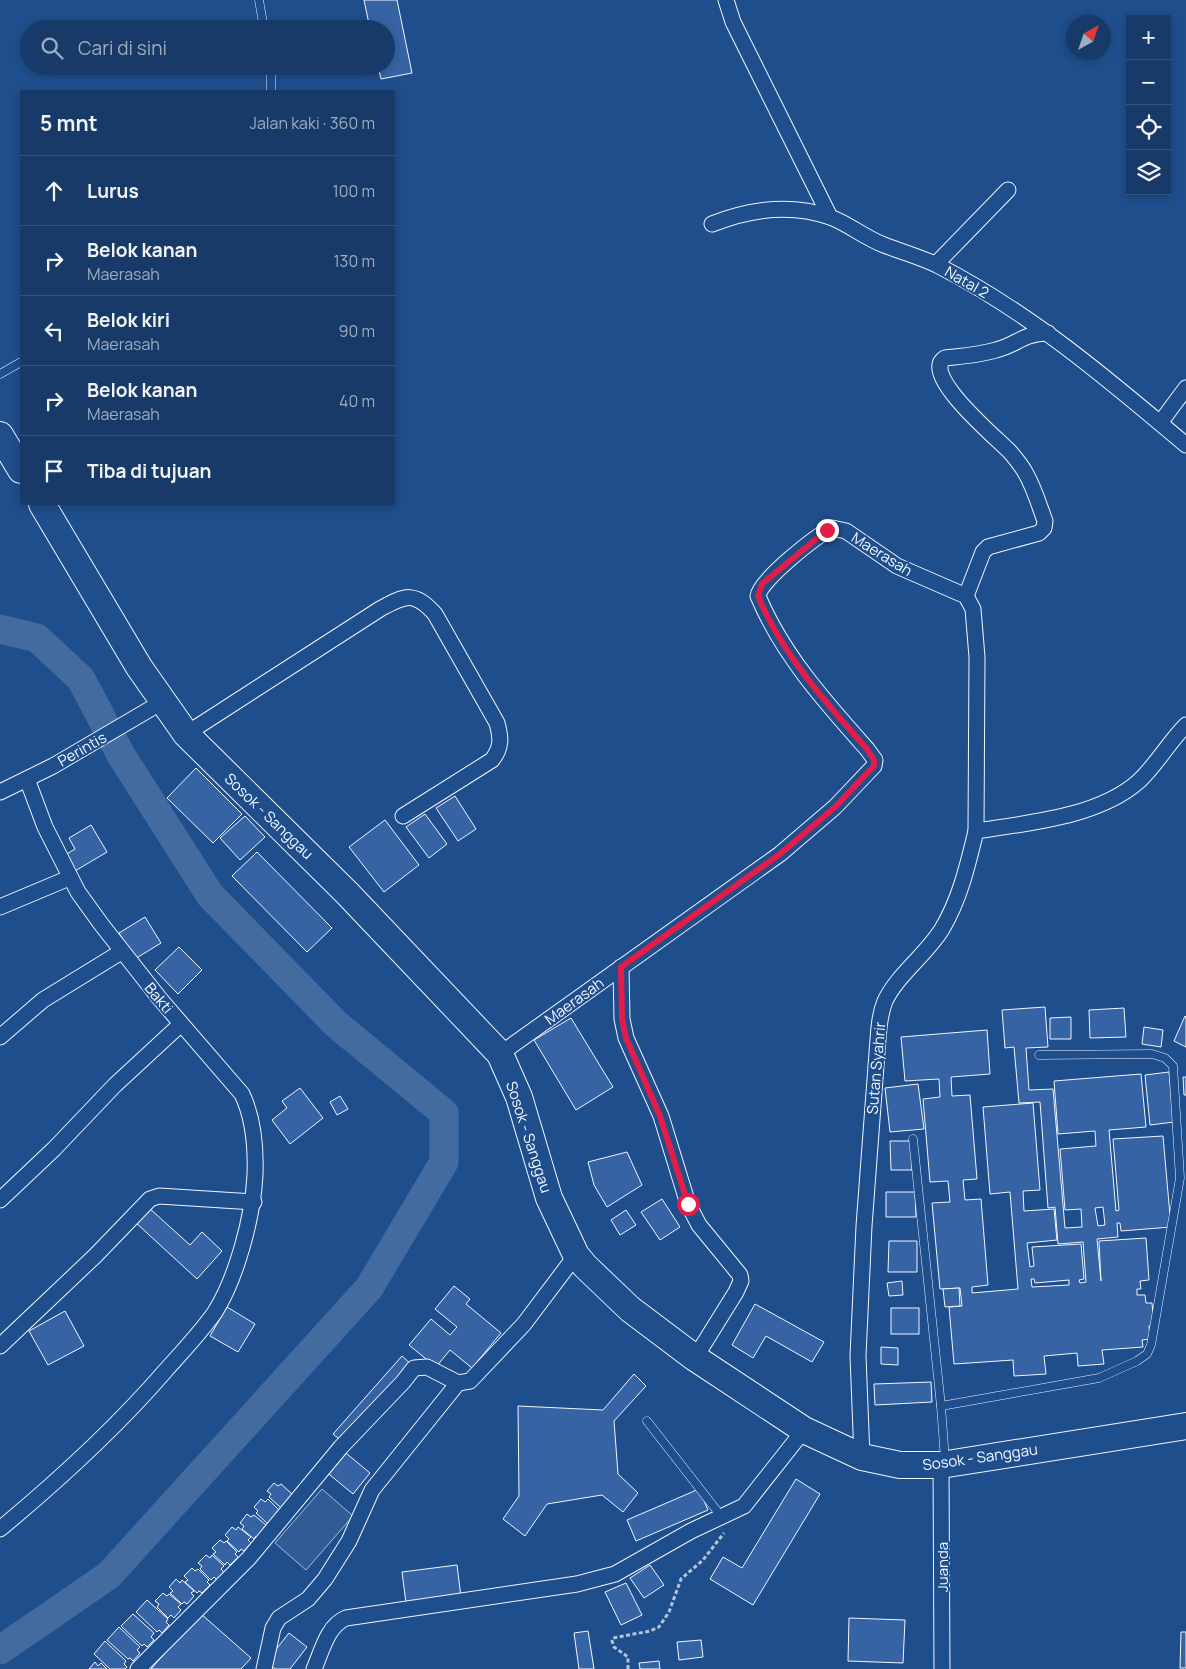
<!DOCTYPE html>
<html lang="id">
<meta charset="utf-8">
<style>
body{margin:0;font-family:Manrope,sans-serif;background:#20416f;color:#f1f3f6}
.controls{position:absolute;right:15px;top:15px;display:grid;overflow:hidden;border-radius:0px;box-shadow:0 2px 8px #0003}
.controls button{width:45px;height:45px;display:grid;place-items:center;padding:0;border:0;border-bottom:1px solid #36547d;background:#173a69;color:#f1f3f6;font:25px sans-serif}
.compass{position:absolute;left:1066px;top:15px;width:45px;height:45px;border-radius:50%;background:#173a69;box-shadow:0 2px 8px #0003;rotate:40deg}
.stop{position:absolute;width:15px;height:15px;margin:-11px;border:4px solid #e11d48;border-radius:50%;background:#fff}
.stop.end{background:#e11d48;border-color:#fff;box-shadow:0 1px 5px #0008}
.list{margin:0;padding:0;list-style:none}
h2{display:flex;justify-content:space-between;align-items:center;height:65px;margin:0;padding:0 20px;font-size:21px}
h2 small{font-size:16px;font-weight:400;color:#9eadc0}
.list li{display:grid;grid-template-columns:32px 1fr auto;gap:15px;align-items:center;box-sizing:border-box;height:70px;padding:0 20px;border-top:1px solid #36547d}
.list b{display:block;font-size:19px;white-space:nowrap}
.list p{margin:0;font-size:16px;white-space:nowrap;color:#9eadc0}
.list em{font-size:16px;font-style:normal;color:#9eadc0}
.icon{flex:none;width:28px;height:28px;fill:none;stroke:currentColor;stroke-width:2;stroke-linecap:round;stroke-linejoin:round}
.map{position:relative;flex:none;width:1186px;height:1669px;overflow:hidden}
.search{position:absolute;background:#173a69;box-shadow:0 2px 8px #0003;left:20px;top:20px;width:375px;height:55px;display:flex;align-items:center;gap:12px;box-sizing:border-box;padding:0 18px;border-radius:28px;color:#9eadc0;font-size:19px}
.panel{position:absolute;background:#173a69;box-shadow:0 2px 8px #0003;left:20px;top:90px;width:375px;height:415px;border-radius:0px}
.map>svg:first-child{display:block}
.built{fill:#305b95;stroke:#a8bbd7}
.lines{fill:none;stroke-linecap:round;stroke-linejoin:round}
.river{stroke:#446ba0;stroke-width:29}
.building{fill:#3563a3;stroke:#f2f6ff;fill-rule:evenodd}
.lane-casing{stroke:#f2f6ff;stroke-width:9}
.street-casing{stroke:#f2f6ff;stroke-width:17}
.highway-casing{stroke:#f2f6ff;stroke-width:28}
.path{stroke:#b3c4dc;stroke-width:3;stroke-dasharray:4 2.5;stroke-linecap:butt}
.lane{stroke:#1f4e8c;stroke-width:8}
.street{stroke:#1f4e8c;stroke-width:15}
.highway{stroke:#1f4e8c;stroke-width:26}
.route{stroke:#e11d48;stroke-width:6}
.labels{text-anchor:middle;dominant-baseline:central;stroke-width:4;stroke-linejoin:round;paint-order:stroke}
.street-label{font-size:15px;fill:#f2f6ff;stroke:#1f4e8c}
</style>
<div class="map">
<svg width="1186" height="1669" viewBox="0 0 1186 1669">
<rect width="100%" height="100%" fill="#1f4e8c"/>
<path class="built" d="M322,1489L353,1516L306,1570L275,1543Z"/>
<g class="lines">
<path class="river" d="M0,629L37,638L81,679L121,755L210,895L336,1024L444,1113V1162L369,1288L109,1575L0,1650"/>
</g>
<g class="building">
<path d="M364,0H397L412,73L381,79L378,66H386V29H370Z"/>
<path d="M196,768L242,814L213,843L167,798Z"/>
<path d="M455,796L476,829L458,841L436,808Z"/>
<path d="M425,814L447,844L429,858L406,827Z"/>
<path d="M245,816L265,837L240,860L220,838Z"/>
<path d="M385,820L419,865L384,892L349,847Z"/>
<path d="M91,825L107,852L75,871L65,855L75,849L69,838Z"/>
<path d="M257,852L332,928L307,952L232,876Z"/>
<path d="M145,917L161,943L135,959L119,933Z"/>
<path d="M179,947L202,970L178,994L155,970Z"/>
<path d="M1045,1007L1048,1047L1026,1048L1029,1090L1053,1089L1065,1228L1082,1227L1081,1209L1065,1210L1060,1149L1096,1146L1095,1131L1058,1134L1054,1081L1141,1074L1146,1127L1109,1130L1116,1211L1119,1210L1113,1139L1163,1136L1171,1227L1121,1231L1120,1223H1117L1118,1237L1097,1239L1101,1281L1099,1241L1146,1238L1149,1280L1140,1281L1141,1289H1137V1295H1145L1146,1303H1152L1154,1325L1149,1326L1150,1339L1142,1340L1143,1347L1102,1350L1104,1364L1078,1366L1077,1353L1044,1356L1046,1374L1014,1376L1013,1360L954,1364L949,1307L962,1306L960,1288L940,1289L932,1203L950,1202L948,1181L930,1182L923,1099L940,1097L939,1079L905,1081L901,1037L987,1030L990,1074L951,1077L952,1096L970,1095L977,1179L963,1180L965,1200L981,1199L988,1285L972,1287V1293L1018,1289L1010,1192L990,1194L983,1107L1033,1103L1040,1190L1023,1191L1024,1211L1054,1209L1057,1240L1027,1243L1030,1267L1034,1266L1032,1247L1081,1244L1084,1279L1079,1280L1080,1283L1086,1282L1083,1242L1058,1244L1055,1207L1048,1208L1040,1102L1019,1103L1014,1047L1005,1048L1002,1010ZM1103,1207L1105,1225L1098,1226L1095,1208ZM1031,1279H1034L1035,1283L1069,1280V1285L1032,1287Z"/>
<path d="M1124,1008L1126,1037L1090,1038L1089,1010Z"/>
<path d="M1185,1016L1186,1017V1047L1174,1041Z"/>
<path d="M1071,1017V1039H1050V1018Z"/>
<path d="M571,1018L613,1087L576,1110L534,1040Z"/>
<path d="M1144,1027L1163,1030L1161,1047L1142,1044Z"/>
<path d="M1169,1072L1174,1122L1150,1125L1145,1075Z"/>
<path d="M1183,1077H1186V1095H1184Z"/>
<path d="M918,1084L924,1129L890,1132L885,1088Z"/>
<path d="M300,1088L323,1118L290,1144L272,1120L287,1108L282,1101Z"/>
<path d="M340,1096L348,1109L337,1115L330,1102Z"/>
<path d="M890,1141H912V1170H891Z"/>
<path d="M627,1152L642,1185L607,1207L594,1185L588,1162Z"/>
<path d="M886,1192H915L916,1217H886Z"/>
<path d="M662,1199L680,1227L660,1240L641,1212Z"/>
<path d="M148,1207L190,1245L202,1232L222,1251L197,1279L134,1221Z"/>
<path d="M626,1210L636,1225L620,1235L611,1220Z"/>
<path d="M889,1241H917V1272H888Z"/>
<path d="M902,1281L903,1295L889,1296L887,1283Z"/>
<path d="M454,1286L470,1299L466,1304L501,1333L472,1368L450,1350L436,1367L409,1345L431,1319L450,1335L457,1327L435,1309Z"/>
<path d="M959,1288L960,1306L945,1307L943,1289Z"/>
<path d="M755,1304L824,1342L812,1362L766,1336L753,1358L732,1345Z"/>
<path d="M227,1307L255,1324L238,1352L210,1336Z"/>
<rect x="891" y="1308" width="28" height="26"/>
<path d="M65,1311L84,1346L48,1365L29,1331Z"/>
<path d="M881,1347L898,1348V1365L881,1364Z"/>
<path d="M402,1356L413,1366L344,1443L333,1434Z"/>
<path d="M634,1374L646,1386L614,1421L618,1474L638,1493L623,1512L602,1495L547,1504L525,1536L503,1519L519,1496L518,1406L603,1410Z"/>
<path d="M931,1382L932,1402L875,1405L874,1384Z"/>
<path d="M341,1449L370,1473L353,1494L324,1470Z"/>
<path d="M796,1479L820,1494L753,1605L710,1579L723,1557L742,1568Z"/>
<path d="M274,1483L278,1486L281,1484L292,1494L290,1496L293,1499L286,1508L283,1505L281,1508L269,1497L271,1494L267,1491Z"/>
<path d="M699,1489L708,1510L636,1541L627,1520Z"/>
<path d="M261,1499L265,1502L268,1499L279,1510L268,1524L256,1513L258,1511L254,1507Z"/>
<path d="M247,1514L251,1517L254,1515L266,1525L263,1528L267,1531L259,1539L256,1536L254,1539L242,1529L244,1526L240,1523Z"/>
<path d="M232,1527L236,1530L238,1527L251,1537L248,1540L251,1543L244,1551L241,1549L239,1552L227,1541L229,1539L225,1535Z"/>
<path d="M220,1540L224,1543L226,1541L237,1552L235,1554L238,1557L230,1565L227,1562L225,1565L213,1554L216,1552L212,1548Z"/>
<path d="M206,1555L210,1558L212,1555L224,1566L221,1569L224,1572L217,1580L214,1577L211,1580L200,1569L202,1566L198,1563Z"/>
<path d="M457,1565L461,1597L406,1603L402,1572Z"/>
<path d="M650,1565L664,1585L644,1598L630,1578Z"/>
<path d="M192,1568L195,1571L198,1569L209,1580L207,1582L210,1585L202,1593L199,1591L197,1593L185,1582L188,1580L184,1576Z"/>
<path d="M176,1579L180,1583L182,1580L194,1591L191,1593L194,1596L187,1604L184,1602L182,1604L170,1593L173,1591L169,1587Z"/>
<path d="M626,1583L642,1615L621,1625L605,1592Z"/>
<path d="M163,1593L167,1596L169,1594L181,1604L178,1607L181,1610L174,1618L171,1615L168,1618L157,1607L159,1604L155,1601Z"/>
<path d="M147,1600L168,1619L166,1622L169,1625L162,1633L159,1630L157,1632L136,1612Z"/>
<path d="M200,1613L251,1658L241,1669H151Z"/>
<path d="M133,1614L154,1633L151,1637L154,1640L147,1647L144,1644L142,1646L121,1626Z"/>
<path d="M849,1618L905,1620L903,1663L848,1661Z"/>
<path d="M119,1627L140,1647L137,1650L140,1653L133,1661L130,1658L128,1659L107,1640Z"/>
<path d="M588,1631L594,1669H579L574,1633Z"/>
<path d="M1181,1632H1186V1668H1180Z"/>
<path d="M289,1633L307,1647L290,1669H275L266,1662Z"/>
<path d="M701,1640L703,1657L679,1660L677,1642Z"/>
<path d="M105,1641L126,1661L124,1664L127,1667L125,1669H110L94,1654Z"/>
<path d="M659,1661L660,1669H640L639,1663Z"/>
<path d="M95,1662L98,1666L101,1663L107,1669H89Z"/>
</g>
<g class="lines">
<g class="lane-casing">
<g id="lane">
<path d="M259,0L264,29"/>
<path d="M271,66V91"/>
<path d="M0,374L21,362"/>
<path d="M913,1139L941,1406"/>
<path d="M647,1421L721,1516"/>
<path d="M945,1460L941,1406L1099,1378L1137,1361L1147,1354L1151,1345L1180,1178L1173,1066L1165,1058L1152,1054L1039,1055"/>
</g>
</g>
<g class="street-casing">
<g id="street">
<path d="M726,0L733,22L830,217"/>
<path d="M712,224C750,209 790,203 830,217C849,224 865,238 884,245C902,252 920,257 937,265C1029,312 1108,379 1186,445"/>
<path d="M936,264L1008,190"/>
<path d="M1160,423L1186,388"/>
<path d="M966,596L983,552L988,547L1039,533L1044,528L1045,521C1039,505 1034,487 1025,472C1021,465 1016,459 1011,453C999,440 919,374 945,358C963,356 980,355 996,350C1019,344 1021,334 1048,333"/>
<path d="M186,734L380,609C406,595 414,591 435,614L497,723C501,738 502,747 492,760L403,816"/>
<path d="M0,792L53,766L162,702"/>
<path d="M0,907L69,878"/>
<path d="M621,967L622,1019L626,1038L661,1116L688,1204L699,1225L740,1275L741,1281L736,1292L695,1358"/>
<path d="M0,1037L43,1000L121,952"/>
<path d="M500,1054L780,854L835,807L874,766L875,760L867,749C826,703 782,654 758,596C760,580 816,536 832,528L846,531L897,566L966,596L973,609L977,657L976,831"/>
<path d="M0,1200L54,1149L115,1085L181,1024"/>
<path d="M0,1346L95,1256L150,1199L159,1196L254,1202"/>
<path d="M862,1457L858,1356L864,1226L878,1039C879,1026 880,1013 885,1001C898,974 926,955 942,929C960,899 968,864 976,831C1028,823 1099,817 1139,781C1157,764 1169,742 1186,725"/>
<path d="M941,1465L942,1669"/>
<path d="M0,1529C59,1480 116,1428 166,1370C183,1351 201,1332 215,1312C237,1277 253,1216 255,1175C256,1147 254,1119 242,1094L160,999L101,924L78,892L45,827L27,779"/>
<path d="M138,1669L249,1558L341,1447L403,1382L414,1368L427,1367L458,1383L470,1381L524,1324L576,1255"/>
<path d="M264,1669L273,1628L279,1618L308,1599L325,1579L349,1541L372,1490L458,1383"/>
<path d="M314,1669C322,1651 327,1626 346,1618L577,1584L615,1574L691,1531L744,1506L804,1430"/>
</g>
</g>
<g class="highway-casing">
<g id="highway">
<path d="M0,435L21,470"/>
<path d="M42,504L139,667L186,734L347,893L500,1054L519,1097L549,1198L576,1255L585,1266L630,1309L695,1358L804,1430L862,1457L900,1465H941L1186,1426"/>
</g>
</g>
<path class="path" d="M628,1669V1657L614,1647L612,1641L613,1638L650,1631L659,1627L669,1612L681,1579L703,1560L724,1533"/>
<use href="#lane" class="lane"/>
<use href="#street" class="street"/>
<use href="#highway" class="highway"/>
</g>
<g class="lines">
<path class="route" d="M688,1204L660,1116L626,1038L622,1019L621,967L780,854L835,807L874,766V760L867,749C826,703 782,654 758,596L762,584L827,530"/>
</g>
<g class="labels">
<g class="street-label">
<text transform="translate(967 282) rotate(30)">Natal 2</text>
<text transform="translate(882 554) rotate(32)">Maerasah</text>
<text transform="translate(82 749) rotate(-30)">Perintis</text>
<text transform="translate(269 816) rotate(44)">Sosok - Sanggau</text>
<text transform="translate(159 998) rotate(50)">Bakti</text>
<text transform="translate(574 1001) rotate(-36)">Maerasah</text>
<text transform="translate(876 1068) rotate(-85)">Sutan Syahrir</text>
<text transform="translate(529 1137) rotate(72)">Sosok - Sanggau</text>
<text transform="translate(980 1457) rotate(-8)">Sosok - Sanggau</text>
<text transform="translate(942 1567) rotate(-90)">Juanda</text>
</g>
</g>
</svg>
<div class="controls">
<button>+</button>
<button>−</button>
<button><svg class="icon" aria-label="locate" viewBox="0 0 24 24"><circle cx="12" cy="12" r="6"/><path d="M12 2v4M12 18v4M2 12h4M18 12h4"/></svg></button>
<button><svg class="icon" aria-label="layers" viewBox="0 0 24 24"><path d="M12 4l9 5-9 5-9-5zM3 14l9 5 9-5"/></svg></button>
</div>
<svg class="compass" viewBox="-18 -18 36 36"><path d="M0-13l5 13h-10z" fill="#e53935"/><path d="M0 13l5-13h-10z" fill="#9eadc0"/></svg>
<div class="stop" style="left:688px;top:1204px"></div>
<div class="stop end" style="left:827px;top:530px"></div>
<div class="search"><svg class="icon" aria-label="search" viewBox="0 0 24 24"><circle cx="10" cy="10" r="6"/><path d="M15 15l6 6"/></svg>Cari di sini</div>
<section class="panel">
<h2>5 mnt<small>Jalan kaki · 360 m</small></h2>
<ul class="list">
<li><svg class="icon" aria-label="ahead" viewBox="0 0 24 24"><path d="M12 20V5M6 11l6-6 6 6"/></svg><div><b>Lurus</b></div><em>100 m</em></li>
<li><svg class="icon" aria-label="right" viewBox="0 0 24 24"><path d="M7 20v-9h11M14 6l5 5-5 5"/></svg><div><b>Belok kanan</b><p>Maerasah</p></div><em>130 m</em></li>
<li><svg class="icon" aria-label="left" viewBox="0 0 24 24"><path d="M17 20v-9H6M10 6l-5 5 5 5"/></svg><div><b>Belok kiri</b><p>Maerasah</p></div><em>90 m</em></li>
<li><svg class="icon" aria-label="right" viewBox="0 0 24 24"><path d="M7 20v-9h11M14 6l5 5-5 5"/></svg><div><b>Belok kanan</b><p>Maerasah</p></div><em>40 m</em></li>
<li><svg class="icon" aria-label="arrive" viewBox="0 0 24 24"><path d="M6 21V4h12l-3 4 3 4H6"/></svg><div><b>Tiba di tujuan</b></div></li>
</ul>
</section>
</div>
